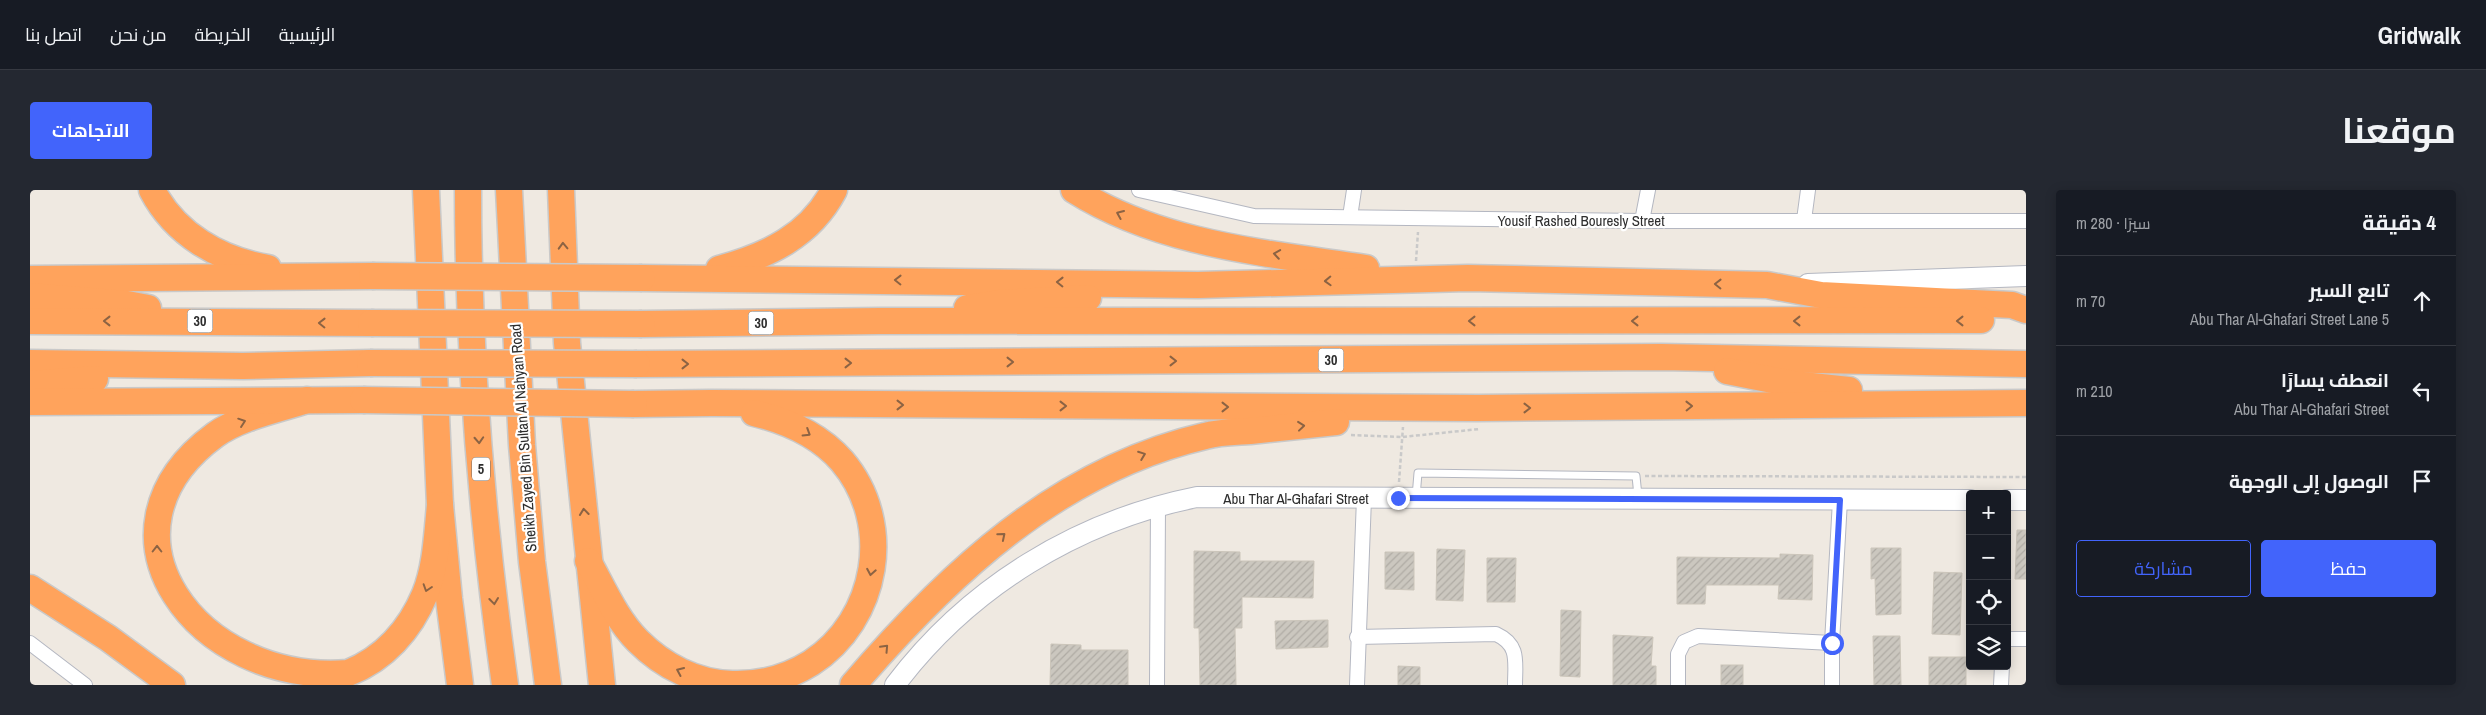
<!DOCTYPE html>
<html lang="ar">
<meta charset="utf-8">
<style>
body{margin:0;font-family:"Archivo Narrow",Cairo,sans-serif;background:#242831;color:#f1f3f6;direction:rtl}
.controls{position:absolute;right:15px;bottom:15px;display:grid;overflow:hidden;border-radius:5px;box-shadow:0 2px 12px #0003}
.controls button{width:45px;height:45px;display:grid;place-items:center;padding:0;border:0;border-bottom:1px solid #363941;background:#171b24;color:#f1f3f6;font:25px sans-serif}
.stop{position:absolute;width:15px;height:15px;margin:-11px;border:4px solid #4264fb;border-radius:50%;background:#fff}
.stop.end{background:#4264fb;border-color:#fff;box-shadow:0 1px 5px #0008}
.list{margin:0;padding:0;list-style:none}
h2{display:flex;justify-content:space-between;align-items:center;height:65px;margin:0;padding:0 20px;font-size:21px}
h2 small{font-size:16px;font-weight:400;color:#9ea1a6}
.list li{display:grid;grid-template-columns:32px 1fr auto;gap:15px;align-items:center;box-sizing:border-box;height:90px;padding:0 20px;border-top:1px solid #363941}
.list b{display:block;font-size:19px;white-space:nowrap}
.list p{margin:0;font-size:16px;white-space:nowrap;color:#9ea1a6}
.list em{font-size:16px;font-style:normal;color:#9ea1a6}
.actions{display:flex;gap:10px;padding:15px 20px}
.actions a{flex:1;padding:11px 0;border:1px solid #4264fb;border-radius:5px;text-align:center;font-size:18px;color:#4264fb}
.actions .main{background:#4264fb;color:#fff}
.icon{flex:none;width:28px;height:28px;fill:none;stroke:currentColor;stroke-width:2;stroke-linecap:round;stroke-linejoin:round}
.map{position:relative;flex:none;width:1996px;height:495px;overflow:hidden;direction:ltr;border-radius:5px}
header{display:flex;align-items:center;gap:30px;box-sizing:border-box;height:70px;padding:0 25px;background:#171b24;border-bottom:1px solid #363941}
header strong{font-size:24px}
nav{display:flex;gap:28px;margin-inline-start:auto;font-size:18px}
.intro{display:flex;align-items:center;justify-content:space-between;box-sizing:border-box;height:120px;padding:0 30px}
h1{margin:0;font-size:35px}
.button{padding:12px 22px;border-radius:5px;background:#4264fb;color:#fff;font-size:18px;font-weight:700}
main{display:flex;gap:30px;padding:0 30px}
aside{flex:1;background:#171b24;border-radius:5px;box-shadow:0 2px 12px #0003}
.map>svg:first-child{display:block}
.building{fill:url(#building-hatch);stroke:#cbc5ba}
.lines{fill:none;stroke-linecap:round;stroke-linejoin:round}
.lane-casing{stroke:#b4b7c1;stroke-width:9}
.street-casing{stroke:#b4b7c1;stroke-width:16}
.secondary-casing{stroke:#b4b7c1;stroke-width:22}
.highway-casing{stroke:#c9c9c9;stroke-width:29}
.path{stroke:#c9c9c9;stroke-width:2.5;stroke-dasharray:4 2.5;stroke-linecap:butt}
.lane{stroke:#fff;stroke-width:7}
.street{stroke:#fff;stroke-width:14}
.secondary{stroke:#fff;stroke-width:20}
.highway{stroke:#ffa35c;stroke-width:26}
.highway-bridge-casing{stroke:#c9c9c9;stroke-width:29;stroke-linecap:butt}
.highway-bridge{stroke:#ffa35c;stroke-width:26}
.oneway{stroke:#8c6343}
.route{stroke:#4264fb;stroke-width:6}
.labels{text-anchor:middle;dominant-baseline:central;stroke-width:4.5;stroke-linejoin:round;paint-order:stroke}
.shield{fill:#fff;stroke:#6d6d6d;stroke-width:1}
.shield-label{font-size:14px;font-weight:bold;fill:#2e2e2e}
.street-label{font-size:15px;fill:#2e2e2e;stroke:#fff}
</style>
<header>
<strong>Gridwalk</strong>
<nav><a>الرئيسية</a><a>الخريطة</a><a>من نحن</a><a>اتصل بنا</a></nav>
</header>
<div class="intro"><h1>موقعنا</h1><a class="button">الاتجاهات</a></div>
<main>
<aside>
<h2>4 دقيقة<small>سيرًا · 280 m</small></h2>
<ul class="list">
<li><svg class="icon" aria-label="ahead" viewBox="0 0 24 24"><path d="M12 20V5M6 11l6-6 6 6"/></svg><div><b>تابع السير</b><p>Abu Thar Al-Ghafari Street Lane 5</p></div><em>70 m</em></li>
<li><svg class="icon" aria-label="left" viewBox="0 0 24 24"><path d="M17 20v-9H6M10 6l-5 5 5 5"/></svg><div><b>انعطف يسارًا</b><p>Abu Thar Al-Ghafari Street</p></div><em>210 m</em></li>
<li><svg class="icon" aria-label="arrive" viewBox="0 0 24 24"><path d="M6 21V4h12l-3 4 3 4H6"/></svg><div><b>الوصول إلى الوجهة</b></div></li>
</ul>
<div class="actions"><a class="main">حفظ</a><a>مشاركة</a></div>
</aside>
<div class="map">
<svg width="1996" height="495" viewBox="0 0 1996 495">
<defs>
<pattern id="building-hatch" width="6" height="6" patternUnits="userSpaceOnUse" patternTransform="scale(1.25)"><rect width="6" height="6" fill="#cbc7bf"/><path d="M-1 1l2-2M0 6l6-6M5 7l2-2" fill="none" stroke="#afaba4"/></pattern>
</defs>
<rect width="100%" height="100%" fill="#efe9e1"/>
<g class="building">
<path d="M1987,340H1996V389H1985Z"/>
<path d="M1841,358H1871V424L1846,425L1845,388L1841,389Z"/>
<path d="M1407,359L1435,360L1433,411L1406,410Z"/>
<path d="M1164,361L1210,362V371H1284L1283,408L1212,407V438H1205L1206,495H1170L1169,438H1164Z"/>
<path d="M1355,362H1384V400L1355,399Z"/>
<path d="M1750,364L1783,365L1782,410L1748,409L1749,395H1676L1675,414H1647V367L1750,368Z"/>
<path d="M1457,368H1486L1485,412H1457Z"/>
<path d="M1904,382L1932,383L1930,445L1902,444Z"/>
<path d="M1531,420L1551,421L1550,487L1530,486Z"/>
<path d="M1298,430V457L1246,459L1245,431Z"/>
<path d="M1583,445L1623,447L1621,476H1626V495H1583Z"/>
<path d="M1843,446H1870L1871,495H1844Z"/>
<path d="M1021,454L1051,455V460H1098V495H1020Z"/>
<rect x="1899" y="467" width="37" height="28"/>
<rect x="1691" y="475" width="22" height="20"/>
<path d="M1368,476L1390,477V495H1368Z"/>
</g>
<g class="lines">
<g class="lane-casing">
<path id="lane" d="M1386,307L1388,283L1606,286L1608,306"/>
</g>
<g class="street-casing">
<g id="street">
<path d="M1109,0L1224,26L1612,31H1996"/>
<path d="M1320,27L1324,0"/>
<path d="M1774,30L1778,0"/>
<path d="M1612,31L1618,0"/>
<path d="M1327,447L1466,444C1490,455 1485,472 1485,495"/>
<path d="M1977,449H1996"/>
<path d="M0,453L55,495"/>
<path d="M1127,495L1128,315"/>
<path d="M1327,495L1334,308"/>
<path d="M1648,495V464L1654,452L1668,446L1802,453"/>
<path d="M1802,495V453L1810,310"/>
<path d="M1971,495L1972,476"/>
</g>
</g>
<g class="secondary-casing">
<g id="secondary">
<path d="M1778,94L1996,86"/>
<path d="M1977,310H1996"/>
<path d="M865,495C939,397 1047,331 1167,307L1940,310"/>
</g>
</g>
<g class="highway-casing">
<g id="highway">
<path d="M122,0C145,44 189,70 238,78"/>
<path d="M396,0L410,315L419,409L430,495"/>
<path d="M438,0C438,165 452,331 475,495"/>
<path d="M479,0L492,255L502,372L518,495"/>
<path d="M531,0L537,153L572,495"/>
<path d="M1044,0C1131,55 1237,63 1336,78"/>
<path d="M689,79C737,66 780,46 804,0"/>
<path d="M612,88L1168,95L1438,88L1737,95L1791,105L1982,115L1996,120"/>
<path d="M0,89L342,86"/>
<path d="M0,106L97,114L118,118"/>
<path d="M937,118L969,113L1058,108"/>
<path d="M0,131L341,133"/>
<path d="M612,134L850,131L1951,130"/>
<path d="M0,173L213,176L340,173"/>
<path d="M607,174L1631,167L1996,174"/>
<path d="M1697,181L1763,194L1819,200"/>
<path d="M0,194L65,189"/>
<path d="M277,210C247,220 210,227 185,245C53,342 167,495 318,483C354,469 380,440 395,404C406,377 407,345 410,315"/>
<path d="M0,212L333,210"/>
<path d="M604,214L681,213L1448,218L1996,213"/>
<path d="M558,371C573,398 586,429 608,451C633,476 666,493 702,494C730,495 757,488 781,473C848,430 865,333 812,271C789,245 758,231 724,223"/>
<path d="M0,398L78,448L142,495"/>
<path d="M823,495C918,384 1028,280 1175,246C1189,242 1205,242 1220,241C1249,238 1278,235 1306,232"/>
</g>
</g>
<g class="path">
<path d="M1386,71L1388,42"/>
<path d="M1321,245L1372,247L1450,239"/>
<path d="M1615,286L1996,287"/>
<path d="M1369,292L1373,237"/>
</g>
<use href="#lane" class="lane"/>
<use href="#street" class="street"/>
<use href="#secondary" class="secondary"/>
<use href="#highway" class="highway"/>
<g class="highway-bridge-casing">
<g id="highway-bridge">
<path d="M342,86L612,88"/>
<path d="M341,133L612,134"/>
<path d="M340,173L607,174"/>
<path d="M333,210L604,214"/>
</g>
</g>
<use href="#highway-bridge" class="highway-bridge"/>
</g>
<defs><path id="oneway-chevron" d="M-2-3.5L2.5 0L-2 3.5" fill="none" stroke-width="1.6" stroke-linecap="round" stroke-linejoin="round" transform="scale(1.25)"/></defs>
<g class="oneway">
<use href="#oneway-chevron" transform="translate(1090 24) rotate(-157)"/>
<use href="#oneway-chevron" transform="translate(533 56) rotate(-92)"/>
<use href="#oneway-chevron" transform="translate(1247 64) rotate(-171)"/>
<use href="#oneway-chevron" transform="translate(868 90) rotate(-179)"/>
<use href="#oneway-chevron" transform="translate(1298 91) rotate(178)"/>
<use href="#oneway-chevron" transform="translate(1030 92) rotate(-179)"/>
<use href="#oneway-chevron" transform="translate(1688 94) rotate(-179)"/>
<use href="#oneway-chevron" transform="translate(77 131) rotate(-180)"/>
<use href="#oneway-chevron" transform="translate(1442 131) rotate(180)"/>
<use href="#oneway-chevron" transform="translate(1605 131) rotate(180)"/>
<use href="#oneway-chevron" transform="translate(1767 131) rotate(180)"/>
<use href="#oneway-chevron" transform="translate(1930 131) rotate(180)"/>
<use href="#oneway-chevron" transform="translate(292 133) rotate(-179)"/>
<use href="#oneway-chevron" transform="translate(1143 171)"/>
<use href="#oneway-chevron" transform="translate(980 172)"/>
<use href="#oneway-chevron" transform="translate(818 173)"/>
<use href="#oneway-chevron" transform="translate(655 174)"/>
<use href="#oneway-chevron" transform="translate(870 215)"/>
<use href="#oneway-chevron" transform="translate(1033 216)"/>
<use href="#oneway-chevron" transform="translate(1659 216) rotate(-1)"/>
<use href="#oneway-chevron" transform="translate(1195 217)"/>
<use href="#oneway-chevron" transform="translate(1497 218)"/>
<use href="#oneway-chevron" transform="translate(212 232) rotate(-19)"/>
<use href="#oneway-chevron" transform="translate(1271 236) rotate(-6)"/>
<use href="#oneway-chevron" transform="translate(777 243) rotate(32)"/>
<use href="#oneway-chevron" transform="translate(449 250) rotate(87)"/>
<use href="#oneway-chevron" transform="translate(1112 265) rotate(-21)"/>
<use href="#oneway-chevron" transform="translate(554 322) rotate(-96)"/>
<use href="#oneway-chevron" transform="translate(972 346) rotate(-40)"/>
<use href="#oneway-chevron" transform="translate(127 359) rotate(-90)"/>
<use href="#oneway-chevron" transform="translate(841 382) rotate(100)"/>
<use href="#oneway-chevron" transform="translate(397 398) rotate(108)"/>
<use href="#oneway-chevron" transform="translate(464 411) rotate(83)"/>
<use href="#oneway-chevron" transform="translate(855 458) rotate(-47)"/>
<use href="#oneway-chevron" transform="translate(650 481) rotate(-156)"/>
</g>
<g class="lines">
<path class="route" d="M1368,308L1810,310L1802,453"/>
</g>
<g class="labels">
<g class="shield">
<rect x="157.5" y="119.5" width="25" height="23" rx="4"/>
<rect x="718.5" y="121.5" width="25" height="23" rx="4"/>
<rect x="1288.5" y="158.5" width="25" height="23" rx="4"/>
<rect x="442" y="267.5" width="18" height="23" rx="4"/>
</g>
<g class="shield-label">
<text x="170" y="131">30</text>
<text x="731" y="133">30</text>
<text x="1301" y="170">30</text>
<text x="451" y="279">5</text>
</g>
<g class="street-label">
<text x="1551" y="30">Yousif Rashed Bouresly Street</text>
<text transform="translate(493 248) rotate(-94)">Sheikh Zayed Bin Sultan Al Nahyan Road</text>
<text x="1266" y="308">Abu Thar Al-Ghafari Street</text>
</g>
</g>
</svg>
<div class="controls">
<button>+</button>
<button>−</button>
<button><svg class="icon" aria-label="locate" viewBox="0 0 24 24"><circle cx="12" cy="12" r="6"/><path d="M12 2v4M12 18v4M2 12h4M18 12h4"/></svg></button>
<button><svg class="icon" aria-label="layers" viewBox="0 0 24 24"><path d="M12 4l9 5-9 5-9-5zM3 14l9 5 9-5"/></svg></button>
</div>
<div class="stop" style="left:1802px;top:453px"></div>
<div class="stop end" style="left:1368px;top:308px"></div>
</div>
</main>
